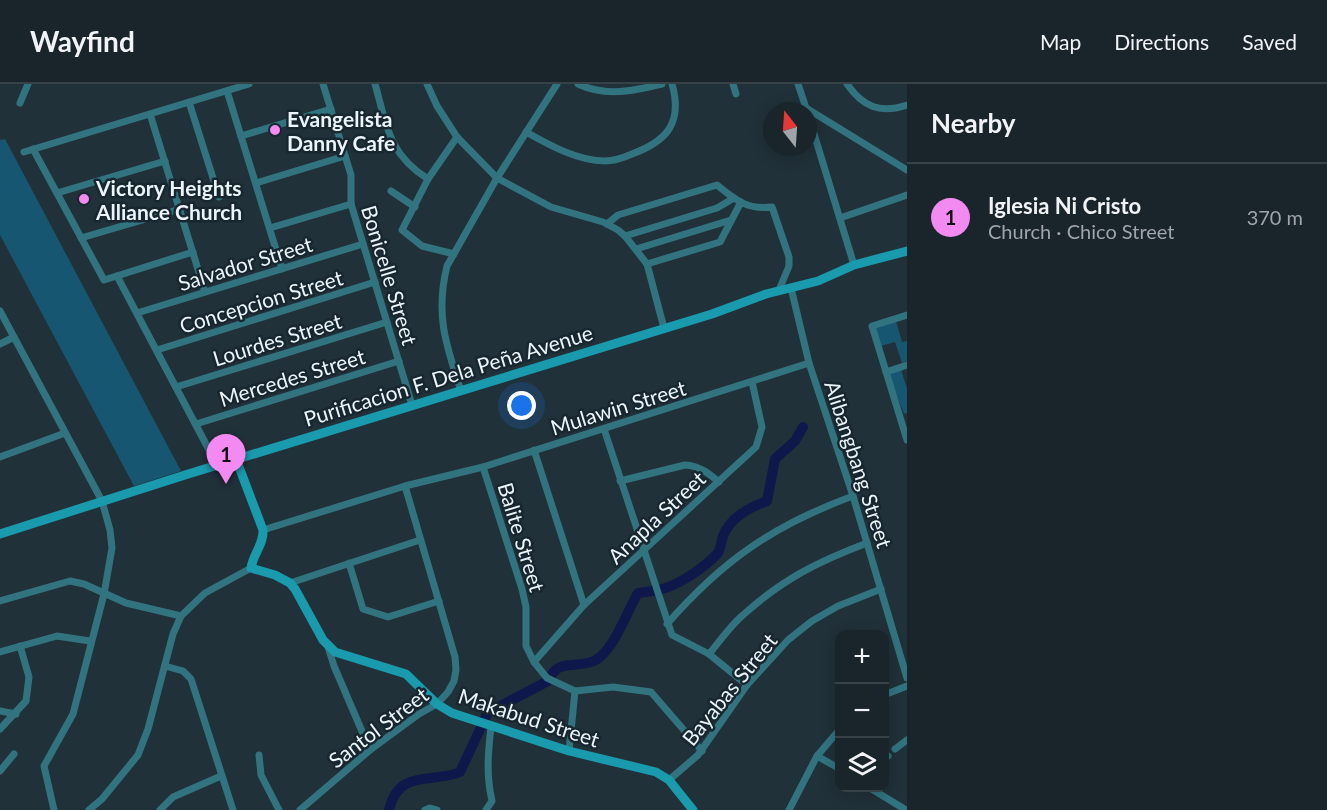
<!DOCTYPE html>
<meta charset="utf-8">
<style>
body{margin:0;font-family:Lato,sans-serif;background:#263137;color:#f1f3f6}
.controls{position:absolute;right:18px;bottom:18px;display:grid;overflow:hidden;border-radius:12px;box-shadow:0 3px 15px #0003}
.controls button{width:54px;height:54px;display:grid;place-items:center;padding:0;border:0;border-bottom:2px solid #374247;background:#19252b;color:#f1f3f6;font:30px sans-serif}
.compass{position:absolute;left:763px;top:18px;width:54px;height:54px;border-radius:50%;background:#19252b;box-shadow:0 3px 15px #0003;rotate:343deg}
.you{position:absolute;left:522px;top:322px;width:21px;height:21px;margin:-15px;border:4px solid #fff;border-radius:50%;background:#1a73e8;box-shadow:0 0 0 9px #1a73e833}
.badge{display:grid;place-items:center;width:39px;height:39px;border-radius:50%;background:#f38af1;color:#111;font-size:20px;font-weight:700}
.pin{position:absolute;translate:-50% -50px;filter:drop-shadow(0 2px 3px #0008)}
.pin::after{content:'';position:absolute;top:32px;width:21px;height:18px;background:inherit;clip-path:polygon(0 0,100% 0,50% 100%)}
.list{margin:0;padding:0;list-style:none}
h2{display:flex;justify-content:space-between;align-items:center;height:78px;margin:0;padding:0 24px;font-size:26px}
h2 small{font-size:20px;font-weight:400;color:#9fa5a9}
.list li{display:grid;grid-template-columns:39px 1fr auto;gap:18px;align-items:center;box-sizing:border-box;height:108px;padding:0 24px;border-top:2px solid #374247}
.list b{display:block;font-size:22px;white-space:nowrap}
.list p{margin:0;font-size:20px;white-space:nowrap;color:#9fa5a9}
.list em{font-size:20px;font-style:normal;color:#9fa5a9}
.icon{flex:none;width:33px;height:33px;fill:none;stroke:currentColor;stroke-width:2;stroke-linecap:round;stroke-linejoin:round}
.map{position:relative;flex:none;width:907px;height:726px;overflow:hidden}
header{display:flex;align-items:center;gap:36px;box-sizing:border-box;height:84px;padding:0 30px;background:#19252b;border-bottom:2px solid #374247}
header strong{font-size:28px}
nav{display:flex;gap:33px;margin-inline-start:auto;font-size:21px}
main{display:flex}
aside{flex:1;background:#19252b}
.map>svg:first-child{display:block}
.green{fill:#165670}
.lines{fill:none;stroke-linecap:round;stroke-linejoin:round}
.river{stroke:#0e184b;stroke-width:10}
.street{stroke:#317480;stroke-width:7}
.secondary{stroke:#199aad;stroke-width:9}
.poi-dot{fill:#f38af1;stroke:#18272f;stroke-width:2}
.labels{text-anchor:middle;dominant-baseline:central;stroke-width:5;stroke-linejoin:round;paint-order:stroke}
.poi-label{font-size:21px;font-weight:bold;fill:#ebf5fa;stroke:#18272f;text-anchor:start}
.street-label{font-size:21px;fill:#ebf5fa;stroke:#18272f}
</style>
<header>
<strong>Wayfind</strong>
<nav><a>Map</a><a>Directions</a><a>Saved</a></nav>
</header>
<main>
<div class="map">
<svg width="907" height="726" viewBox="0 0 907 726">
<rect width="100%" height="100%" fill="#213139"/>
<g class="green">
<path d="M5,55L181,387L134,402L0,151V56Z"/>
<path d="M896,237L902,258L907,257V277L902,279L895,258L881,262L875,243Z"/>
<path d="M901,285L907,305V329L904,330L888,289Z"/>
</g>
<g class="lines">
<g class="river">
<path d="M662,505C679,501 705,483 717,470C721,465 721,458 723,452C730,434 750,423 767,417L775,375L795,357L803,343"/>
<path d="M550,594C558,574 581,585 596,576C615,564 626,529 638,509L653,507"/>
<path d="M484,637L487,629L548,597"/>
<path d="M389,726C399,684 432,700 460,688L482,641"/>
</g>
<g class="street">
<path d="M323,0L351,91V120L412,321"/>
<path d="M375,0C387,42 388,70 428,95"/>
<path d="M427,0L437,22L457,53L497,94L551,123L603,138L618,146L625,152L647,180L664,244"/>
<path d="M578,0C606,13 633,7 662,0"/>
<path d="M733,0L736,10"/>
<path d="M798,0L807,27"/>
<path d="M847,0C863,23 880,30 907,21"/>
<path d="M227,7L282,185"/>
<path d="M189,18L219,113"/>
<path d="M20,19L28,0"/>
<path d="M806,24L907,86"/>
<path d="M150,30L205,208"/>
<path d="M808,30L854,181"/>
<path d="M526,48C549,61 578,77 605,77C614,77 623,74 632,70C667,57 683,39 672,0"/>
<path d="M241,52L331,25"/>
<path d="M33,65L104,196L193,168"/>
<path d="M24,68L249,0"/>
<path d="M256,99L345,72"/>
<path d="M391,107L415,123"/>
<path d="M57,109L165,77"/>
<path d="M840,134L907,111"/>
<path d="M607,140L618,131L717,101C736,116 746,126 772,123L789,173V182L779,206"/>
<path d="M270,144L351,120"/>
<path d="M625,152L717,124L734,114"/>
<path d="M81,154L180,125"/>
<path d="M636,165L731,136"/>
<path d="M454,170L422,162L402,146L428,95L457,53"/>
<path d="M647,180L720,158L741,118"/>
<path d="M117,192L217,381"/>
<path d="M791,204L809,279L853,412L907,594"/>
<path d="M0,227L102,417L110,446L112,464L104,510L73,630L44,682L54,726"/>
<path d="M137,229L363,160"/>
<path d="M907,231L872,242L907,356"/>
<path d="M0,260L14,253"/>
<path d="M157,266L375,198"/>
<path d="M886,288L907,281"/>
<path d="M176,303L387,238"/>
<path d="M461,307C446,261 435,231 447,182L497,94L557,0"/>
<path d="M196,340L399,277"/>
<path d="M604,345L672,551L709,570L747,601"/>
<path d="M534,366L584,521"/>
<path d="M0,373L65,349"/>
<path d="M483,383L522,505L526,523V562L534,578L547,594L575,607L613,603L651,608L702,667"/>
<path d="M620,397L685,381C700,382 708,389 719,398"/>
<path d="M263,446L405,402L483,383L809,279"/>
<path d="M349,479L363,525L388,533L439,517"/>
<path d="M290,499L420,456"/>
<path d="M0,517L70,497L84,500L126,519L181,532"/>
<path d="M667,540C723,476 774,441 853,412"/>
<path d="M328,563L334,582L370,666"/>
<path d="M0,568L57,552L90,557"/>
<path d="M709,570C720,557 730,542 743,531C783,495 817,478 867,459"/>
<path d="M534,578L584,521L756,363L762,343L752,298"/>
<path d="M165,582L183,587L191,595L233,726"/>
<path d="M884,611L907,602"/>
<path d="M0,627L16,630"/>
<path d="M0,645L26,617L29,593L20,562"/>
<path d="M895,665L907,656"/>
<path d="M569,667L575,607"/>
<path d="M259,671L261,691L279,726"/>
<path d="M817,672L840,685"/>
<path d="M884,675L888,672"/>
<path d="M0,687L14,670"/>
<path d="M669,696L698,671L747,601L788,556L812,537L838,522L881,505"/>
<path d="M870,704L906,726"/>
<path d="M89,726L102,715L138,671L148,645L173,550L181,532L205,509L251,484"/>
<path d="M160,726L173,713L221,692"/>
<path d="M300,726L370,666L419,630L437,620L448,608L454,597L456,586L455,573L405,402"/>
<path d="M425,726L430,724L437,726"/>
<path d="M486,726L492,717C486,691 488,669 491,643"/>
<path d="M789,726L817,672L840,645"/>
</g>
<g class="secondary">
<path d="M236,375L263,446C264,460 253,470 251,484L275,491L290,499L295,505L323,556L335,568L406,590L437,620L452,629L569,667L656,688L669,696L693,726"/>
<path d="M0,450L185,391L712,230L766,210L818,197L854,181L907,167"/>
</g>
</g>
<g class="poi-dot">
<circle cx="275" cy="46" r="6"/>
<circle cx="84" cy="115" r="6"/>
</g>
<g class="labels">
<g class="poi-label">
<text x="287" y="34">Evangelista<tspan x="287" dy="24">Danny Cafe</tspan></text>
<text x="96" y="103">Victory Heights<tspan x="96" dy="24">Alliance Church</tspan></text>
</g>
<g class="street-label">
<text transform="translate(245 179) rotate(-17)">Salvador Street</text>
<text transform="translate(390 191) rotate(73)">Bonicelle Street</text>
<text transform="translate(261 217) rotate(-17)">Concepcion Street</text>
<text transform="translate(277 255) rotate(-17)">Lourdes Street</text>
<text transform="translate(448 291) rotate(-17)">Purificacion F. Dela Peña Avenue</text>
<text transform="translate(292 293) rotate(-17)">Mercedes Street</text>
<text transform="translate(618 323) rotate(-17)">Mulawin Street</text>
<text transform="translate(859 380) rotate(72)">Alibangbang Street</text>
<text transform="translate(656 433) rotate(-43)">Anapla Street</text>
<text transform="translate(522 453) rotate(73)">Balite Street</text>
<text transform="translate(729 605) rotate(-51)">Bayabas Street</text>
<text transform="translate(529 633) rotate(18)">Makabud Street</text>
<text transform="translate(378 643) rotate(-37)">Santol Street</text>
</g>
</g>
</svg>
<div class="controls">
<button>+</button>
<button>−</button>
<button><svg class="icon" aria-label="layers" viewBox="0 0 24 24"><path d="M12 4l9 5-9 5-9-5zM3 14l9 5 9-5"/></svg></button>
</div>
<svg class="compass" viewBox="-18 -18 36 36"><path d="M0-13l5 13h-10z" fill="#e53935"/><path d="M0 13l5-13h-10z" fill="#9fa5a9"/></svg>
<div class="you"></div>
<div class="pin badge" style="left:226px;top:400px">1</div>
</div>
<aside>
<h2>Nearby<small></small></h2>
<ul class="list">
<li><span class="badge">1</span><div><b>Iglesia Ni Cristo</b><p>Church · Chico Street</p></div><em>370 m</em></li>
</ul>
</aside>
</main>
